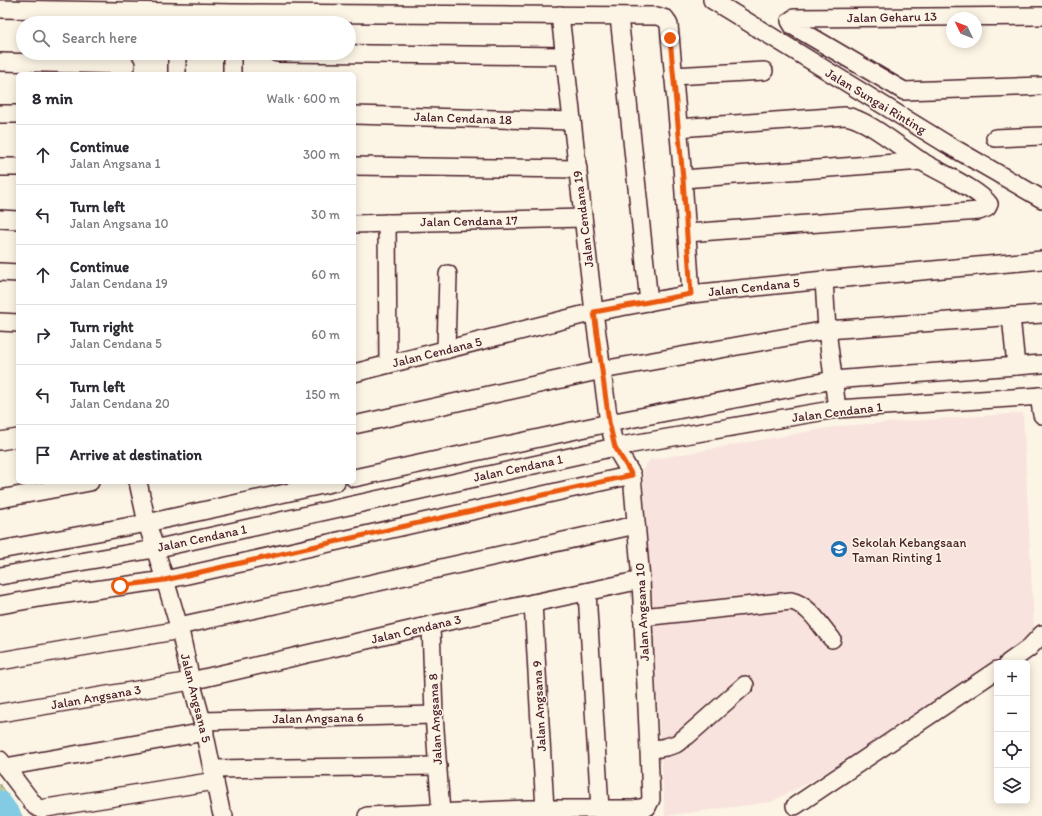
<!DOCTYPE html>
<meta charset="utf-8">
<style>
body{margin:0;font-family:Itim,sans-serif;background:#f7f7f7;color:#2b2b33}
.controls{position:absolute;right:12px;bottom:12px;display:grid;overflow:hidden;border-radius:6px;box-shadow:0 2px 10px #0003}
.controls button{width:36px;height:36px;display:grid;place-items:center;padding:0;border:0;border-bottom:1px solid #e1e1e2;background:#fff;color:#2b2b33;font:20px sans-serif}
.compass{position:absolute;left:946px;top:12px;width:36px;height:36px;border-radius:50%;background:#fff;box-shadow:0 2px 10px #0003;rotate:313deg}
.stop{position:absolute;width:12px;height:12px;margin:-9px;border:3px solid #ea580c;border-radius:50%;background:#fff}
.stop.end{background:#ea580c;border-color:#fff;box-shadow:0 1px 4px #0008}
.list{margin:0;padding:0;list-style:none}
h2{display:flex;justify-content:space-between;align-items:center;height:52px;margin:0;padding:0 16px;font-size:17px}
h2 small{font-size:13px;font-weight:400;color:#7c7c81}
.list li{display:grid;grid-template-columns:26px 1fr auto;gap:12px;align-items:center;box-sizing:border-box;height:60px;padding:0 16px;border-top:1px solid #e1e1e2}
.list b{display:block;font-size:15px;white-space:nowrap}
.list p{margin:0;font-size:13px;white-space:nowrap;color:#7c7c81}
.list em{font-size:13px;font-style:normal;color:#7c7c81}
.icon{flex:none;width:22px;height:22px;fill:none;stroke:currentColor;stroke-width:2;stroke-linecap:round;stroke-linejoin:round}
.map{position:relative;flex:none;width:1042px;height:816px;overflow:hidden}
.search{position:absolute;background:#fff;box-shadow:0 2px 10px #0003;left:16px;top:16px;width:340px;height:44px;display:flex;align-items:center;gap:10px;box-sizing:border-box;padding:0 14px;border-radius:22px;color:#7c7c81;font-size:15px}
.panel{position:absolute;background:#fff;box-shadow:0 2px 10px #0003;left:16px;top:72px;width:340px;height:412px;border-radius:6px}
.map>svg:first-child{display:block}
.built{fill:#f8e3de}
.green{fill:#c5e49c;stroke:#888264}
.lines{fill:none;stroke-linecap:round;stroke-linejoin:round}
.river{stroke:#82cbe2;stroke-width:21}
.minor-casing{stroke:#4a1f2b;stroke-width:20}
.minor{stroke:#fcf5e5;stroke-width:17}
.route{stroke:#ea580c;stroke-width:5}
.labels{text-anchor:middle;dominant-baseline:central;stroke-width:3;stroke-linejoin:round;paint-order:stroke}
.street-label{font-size:13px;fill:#4a1f2b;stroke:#fcf5e5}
.poi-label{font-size:13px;fill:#4a1f2b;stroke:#fcf5e5;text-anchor:start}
</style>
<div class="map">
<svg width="1042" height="816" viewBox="0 0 1042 816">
<rect width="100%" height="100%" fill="#fcf5e5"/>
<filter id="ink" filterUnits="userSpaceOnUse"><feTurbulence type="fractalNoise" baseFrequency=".025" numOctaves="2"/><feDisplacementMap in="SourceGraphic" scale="8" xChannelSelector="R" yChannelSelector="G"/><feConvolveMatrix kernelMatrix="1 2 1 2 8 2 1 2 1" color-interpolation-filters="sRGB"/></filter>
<g filter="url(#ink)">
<path class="built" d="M1023,413L1034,628L1030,641L997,667L819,777L771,802L665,816L643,469L650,460L839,426Z"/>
<path class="green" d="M0,784L22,816H0Z"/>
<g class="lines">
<path class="river" d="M0,801L11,816"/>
<g class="minor-casing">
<g id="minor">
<path d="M712,0L945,143L1042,199"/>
<path d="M0,9L233,13L657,16L666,19L669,25L683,179L691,294"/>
<path d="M560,15L594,312L609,423L615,447L632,475L641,580L649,750L651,799L647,807"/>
<path d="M619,16L649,302"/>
<path d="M1042,16L794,18L790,21L793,26L904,91L1042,86"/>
<path d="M277,53L565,56"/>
<path d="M0,62L126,65"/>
<path d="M177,74V53"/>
<path d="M232,74V53"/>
<path d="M673,76L764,71"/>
<path d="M0,114H18"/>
<path d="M354,115L572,121"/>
<path d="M678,128L845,116C866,118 902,149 921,161C939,172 978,189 989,204L987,208L979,211L687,233"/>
<path d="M995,138L1042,136"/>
<path d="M354,166L578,169"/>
<path d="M0,167H18"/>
<path d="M683,179L922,161"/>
<path d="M0,219L18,220"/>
<path d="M387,223L388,364"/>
<path d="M354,224L583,218"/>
<path d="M0,272L18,273"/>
<path d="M824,280L827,330L837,409"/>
<path d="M1011,316L1016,366"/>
<path d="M0,322L18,323"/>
<path d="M446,350L448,274"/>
<path d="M354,373L594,312L691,294L824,280L1042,260"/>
<path d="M1039,396L1042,415"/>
<path d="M354,425L602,370L827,330L1042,314"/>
<path d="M0,441L18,438"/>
<path d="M354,478L609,423L833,380L1042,364"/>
<path d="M138,482L147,523L165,580L180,630L191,681L202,721L221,811L224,816"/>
<path d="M0,499L90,482"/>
<path d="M0,550L147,523L336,482"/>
<path d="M0,576L154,549L615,447L837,409L1042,396"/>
<path d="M587,592L600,809"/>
<path d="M533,603L545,809"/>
<path d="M0,605L45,597L165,580L632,475"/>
<path d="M642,617L791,601C809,605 820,625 832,639"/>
<path d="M431,625L434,715L441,813"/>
<path d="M179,626L636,525"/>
<path d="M0,661L180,630"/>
<path d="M1008,663L1029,648L1042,634"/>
<path d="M0,713L191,681L431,625L641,580"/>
<path d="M202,721L434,715"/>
<path d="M649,750L666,747L676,744L687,736L745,685"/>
<path d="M0,760L35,806L40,809L215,781"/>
<path d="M5,767L205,732"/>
<path d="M213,769L438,766"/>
<path d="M795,806L997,670"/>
<path d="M367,816L529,809H634L647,807"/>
</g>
</g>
<use href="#minor" class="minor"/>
</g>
</g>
<g class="lines" filter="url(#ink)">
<path class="route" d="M120,586L165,580L632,475L615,447L609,422L594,312L691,294L683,179L670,38"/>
</g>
<defs>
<g id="school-disc" transform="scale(0.9)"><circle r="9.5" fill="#1f6fb2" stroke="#fcf5e5"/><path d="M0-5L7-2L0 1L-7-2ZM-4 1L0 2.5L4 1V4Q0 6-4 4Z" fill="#fff"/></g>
</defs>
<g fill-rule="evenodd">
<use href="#school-disc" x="839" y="549"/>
</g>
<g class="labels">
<g class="street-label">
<text transform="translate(892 17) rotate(-1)">Jalan Geharu 13</text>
<text transform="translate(876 101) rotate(31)">Jalan Sungai Rinting</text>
<text transform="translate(463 118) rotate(2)">Jalan Cendana 18</text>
<text transform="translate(583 219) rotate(-97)">Jalan Cendana 19</text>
<text transform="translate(469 221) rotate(-1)">Jalan Cendana 17</text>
<text transform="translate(754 287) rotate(-6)">Jalan Cendana 5</text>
<text transform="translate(437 352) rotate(-14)">Jalan Cendana 5</text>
<text transform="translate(837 412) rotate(-7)">Jalan Cendana 1</text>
<text transform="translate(518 468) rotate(-12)">Jalan Cendana 1</text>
<text transform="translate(202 538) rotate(-12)">Jalan Cendana 1</text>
<text transform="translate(642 612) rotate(-93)">Jalan Angsana 10</text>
<text transform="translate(416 629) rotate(-13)">Jalan Cendana 3</text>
<text transform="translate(96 697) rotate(-10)">Jalan Angsana 3</text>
<text transform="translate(196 698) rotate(76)">Jalan Angsana 5</text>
<text transform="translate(539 706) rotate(-93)">Jalan Angsana 9</text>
<text transform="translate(318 718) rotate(-1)">Jalan Angsana 6</text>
<text transform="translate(435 719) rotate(-93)">Jalan Angsana 8</text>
</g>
<g class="poi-label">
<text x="852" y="542">Sekolah Kebangsaan<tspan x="852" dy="15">Taman Rinting 1</tspan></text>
</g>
</g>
</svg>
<div class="controls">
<button>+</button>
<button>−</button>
<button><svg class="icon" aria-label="locate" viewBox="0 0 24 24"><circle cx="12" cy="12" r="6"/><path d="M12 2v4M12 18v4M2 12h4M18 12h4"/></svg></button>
<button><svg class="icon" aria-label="layers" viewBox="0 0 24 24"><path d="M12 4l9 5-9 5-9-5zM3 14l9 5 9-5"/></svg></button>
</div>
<svg class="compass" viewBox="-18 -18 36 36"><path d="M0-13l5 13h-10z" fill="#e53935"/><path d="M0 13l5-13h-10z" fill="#7c7c81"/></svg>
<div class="stop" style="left:120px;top:586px"></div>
<div class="stop end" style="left:670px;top:38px"></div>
<div class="search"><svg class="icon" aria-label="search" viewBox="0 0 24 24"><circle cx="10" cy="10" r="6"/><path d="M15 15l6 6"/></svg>Search here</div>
<section class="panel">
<h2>8 min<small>Walk · 600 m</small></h2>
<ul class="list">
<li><svg class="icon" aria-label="ahead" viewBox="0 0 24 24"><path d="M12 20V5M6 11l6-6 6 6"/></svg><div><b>Continue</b><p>Jalan Angsana 1</p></div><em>300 m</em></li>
<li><svg class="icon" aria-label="left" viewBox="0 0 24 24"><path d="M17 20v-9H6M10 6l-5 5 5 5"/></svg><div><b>Turn left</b><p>Jalan Angsana 10</p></div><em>30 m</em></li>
<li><svg class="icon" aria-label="ahead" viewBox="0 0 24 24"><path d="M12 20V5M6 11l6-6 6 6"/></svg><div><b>Continue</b><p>Jalan Cendana 19</p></div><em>60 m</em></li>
<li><svg class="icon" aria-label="right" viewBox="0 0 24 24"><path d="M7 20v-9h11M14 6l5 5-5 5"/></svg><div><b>Turn right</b><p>Jalan Cendana 5</p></div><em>60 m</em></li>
<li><svg class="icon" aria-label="left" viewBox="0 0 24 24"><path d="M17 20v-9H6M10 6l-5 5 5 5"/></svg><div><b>Turn left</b><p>Jalan Cendana 20</p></div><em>150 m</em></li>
<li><svg class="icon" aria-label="arrive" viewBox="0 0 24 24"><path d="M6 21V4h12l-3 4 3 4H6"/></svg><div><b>Arrive at destination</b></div></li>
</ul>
</section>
</div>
